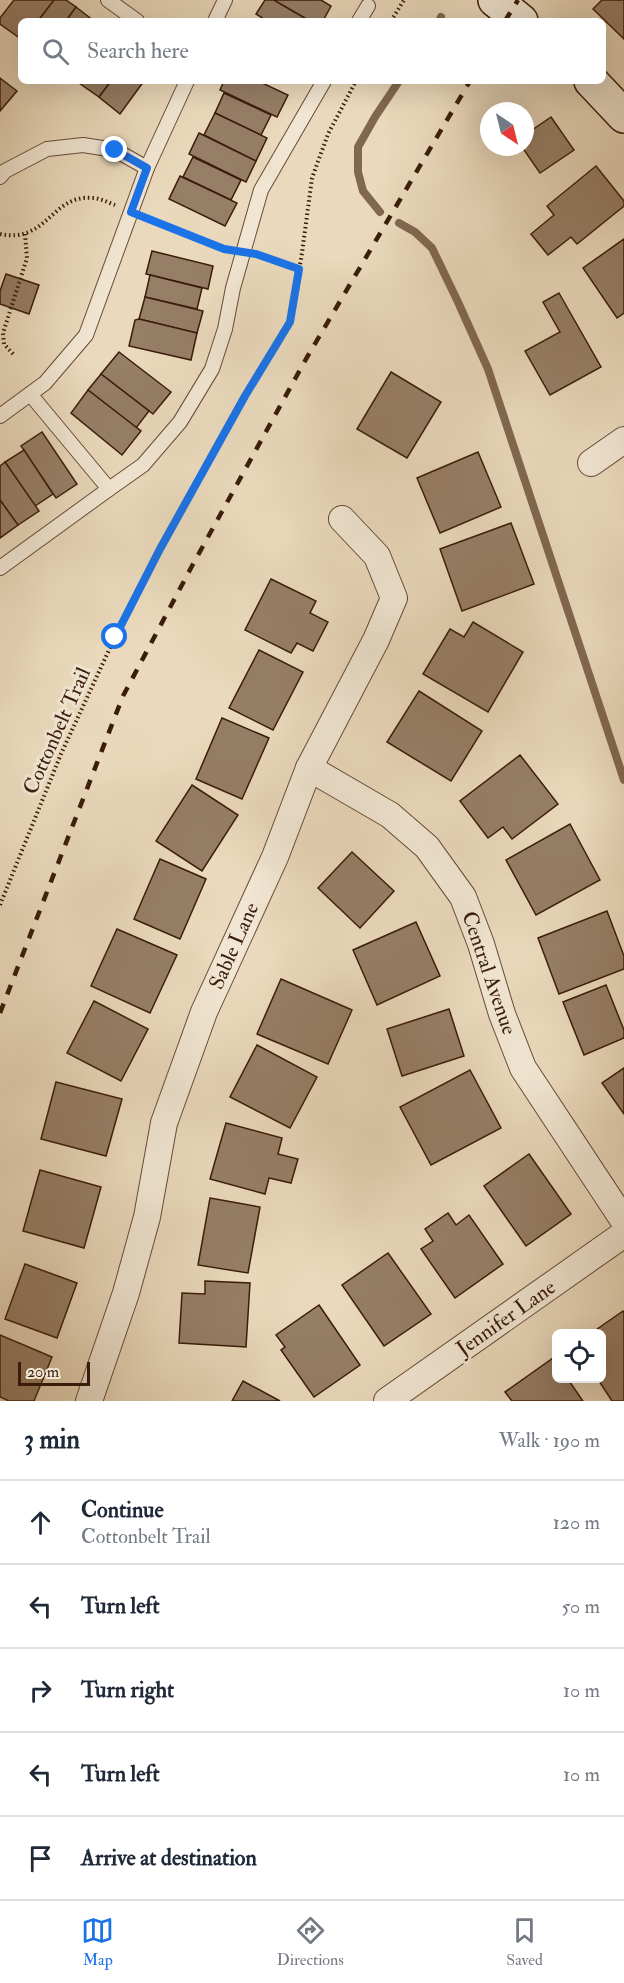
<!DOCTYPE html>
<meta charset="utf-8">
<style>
body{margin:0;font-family:"IM FELL Double Pica",serif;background:#f6f6f7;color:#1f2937}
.controls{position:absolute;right:18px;bottom:18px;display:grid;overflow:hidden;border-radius:9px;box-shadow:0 6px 24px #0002}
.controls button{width:54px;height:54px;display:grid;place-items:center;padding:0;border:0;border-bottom:2px solid #e0e1e3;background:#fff;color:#1f2937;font:30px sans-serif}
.compass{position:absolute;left:480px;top:102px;width:54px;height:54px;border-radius:50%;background:#fff;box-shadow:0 6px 24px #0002;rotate:145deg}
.scale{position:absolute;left:18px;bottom:15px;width:72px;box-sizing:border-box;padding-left:6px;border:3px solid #3a1c0a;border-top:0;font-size:16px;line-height:21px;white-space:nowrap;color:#3a1c0a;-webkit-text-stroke:4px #f1e6d3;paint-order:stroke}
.stop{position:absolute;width:18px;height:18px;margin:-14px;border:4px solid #1a73e8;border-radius:50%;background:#fff}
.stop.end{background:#1a73e8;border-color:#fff;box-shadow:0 2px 6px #0008}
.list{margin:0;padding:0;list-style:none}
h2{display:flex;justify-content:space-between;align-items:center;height:78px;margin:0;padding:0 24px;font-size:26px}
h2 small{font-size:20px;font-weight:400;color:#747a83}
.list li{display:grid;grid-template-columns:39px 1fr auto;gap:18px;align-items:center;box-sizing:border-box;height:84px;padding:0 24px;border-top:2px solid #e0e1e3}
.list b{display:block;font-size:22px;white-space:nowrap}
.list p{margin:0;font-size:20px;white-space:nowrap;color:#747a83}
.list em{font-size:20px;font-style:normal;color:#747a83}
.icon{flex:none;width:33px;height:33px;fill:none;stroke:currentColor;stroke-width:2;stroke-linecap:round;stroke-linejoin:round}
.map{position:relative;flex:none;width:624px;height:1401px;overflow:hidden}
.search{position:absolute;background:#fff;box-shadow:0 6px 24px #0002;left:18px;right:18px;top:18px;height:66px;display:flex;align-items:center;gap:15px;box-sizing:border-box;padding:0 21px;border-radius:9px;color:#747a83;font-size:22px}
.sheet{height:498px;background:#fff}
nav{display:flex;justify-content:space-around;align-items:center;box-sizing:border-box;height:84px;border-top:2px solid #e0e1e3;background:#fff;font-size:16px;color:#747a83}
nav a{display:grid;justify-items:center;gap:3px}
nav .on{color:#1a73e8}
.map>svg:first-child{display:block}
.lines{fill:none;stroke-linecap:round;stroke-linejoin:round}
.stream{stroke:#806750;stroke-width:8}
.building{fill:#967e67;stroke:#3a1c0a;stroke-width:1.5}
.lane-casing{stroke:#664b36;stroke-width:16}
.street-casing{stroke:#664b36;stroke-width:28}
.secondary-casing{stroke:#3a1c0a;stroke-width:36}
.path{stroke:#3a1c0a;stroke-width:4;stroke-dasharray:1.5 3;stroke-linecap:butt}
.lane{stroke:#f1e6d3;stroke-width:14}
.street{stroke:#f1e6d3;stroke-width:26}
.secondary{stroke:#f1e6d3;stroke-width:33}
.rail{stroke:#3a1c0a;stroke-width:4.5;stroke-dasharray:10 10;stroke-linecap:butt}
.route{stroke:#1a73e8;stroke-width:8}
.labels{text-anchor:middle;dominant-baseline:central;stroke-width:6;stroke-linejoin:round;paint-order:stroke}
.street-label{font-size:21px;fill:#3a1c0a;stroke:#f1e6d3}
</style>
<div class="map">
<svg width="624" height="1401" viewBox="0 0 624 1401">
<rect width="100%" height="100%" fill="#ead9bc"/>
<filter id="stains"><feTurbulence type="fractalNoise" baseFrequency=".00333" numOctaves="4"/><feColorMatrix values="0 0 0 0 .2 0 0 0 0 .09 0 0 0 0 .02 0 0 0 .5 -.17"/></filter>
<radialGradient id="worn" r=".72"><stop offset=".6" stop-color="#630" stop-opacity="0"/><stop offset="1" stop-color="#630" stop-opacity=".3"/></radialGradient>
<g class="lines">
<g class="stream">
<path d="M439,21L441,17"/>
<path d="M380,212L363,191L358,172V147L375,117L399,81"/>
<path d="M399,223L415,232L432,248L458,302L488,369L624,780"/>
</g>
</g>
<g class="building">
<path d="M14,0H54L38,21H21V39L0,24V18Z"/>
<path d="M54,0H66L76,7L66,21H38Z"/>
<path d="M265,0H274L310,21H267L256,14Z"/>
<path d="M274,0H321L331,6L323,21H310Z"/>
<path d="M602,0H624V39L593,9Z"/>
<path d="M76,7L94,21H66Z"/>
<path d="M0,78L17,91L0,111Z"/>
<path d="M80,81H111L99,97L79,83Z"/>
<path d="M111,81H144L120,114L99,97Z"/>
<path d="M224,81H258L288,95L277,117L220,90Z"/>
<path d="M224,93L271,115L261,135L215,113Z"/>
<path d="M215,113L267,138L256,161L204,135Z"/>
<path d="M551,117L574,150L540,173L522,147H525V135Z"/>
<path d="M199,133L256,161L246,182L189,154Z"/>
<path d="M193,157L241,180L231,200L183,177Z"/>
<path d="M596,166L624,201V206L577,244L571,237L548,255L531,234L554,215L547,206Z"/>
<path d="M180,176L237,203L225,226L169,199Z"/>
<path d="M624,239V313L617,318L583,268Z"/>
<path d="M152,251L213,266L208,289L146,274Z"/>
<path d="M6,274L39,285L29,314L0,304V291Z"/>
<path d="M150,275L202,288L197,309L145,297Z"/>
<path d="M559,293L601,367L550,395L525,351L560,332L543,302Z"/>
<path d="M145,297L203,311L197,333L139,319Z"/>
<path d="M139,319L197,333L191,360L129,346L135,320Z"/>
<path d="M119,352L171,392L153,414L101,374Z"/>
<path d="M391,372L441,402L407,458L357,429Z"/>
<path d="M101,374L149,411L136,428L88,390Z"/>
<path d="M88,390L141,431L122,455L71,413Z"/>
<path d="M42,432L77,484L56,498L21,446Z"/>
<path d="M24,450L53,494L35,506L5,462Z"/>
<path d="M478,452L501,507L440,533L417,478Z"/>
<path d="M5,462L39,511L18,525L0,500V466Z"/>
<path d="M0,500L18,525L0,538Z"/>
<path d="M511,523L534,584L462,611L440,549Z"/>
<path d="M271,579L316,601L310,613L328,622L313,651L297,643L291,653L245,630Z"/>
<path d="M473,622L523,652L488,712L423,674L450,629L464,637Z"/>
<path d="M259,650L303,672L273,730L229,708Z"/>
<path d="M419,691L482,731L451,781L387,742Z"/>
<path d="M222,718L269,738L242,799L196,779Z"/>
<path d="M520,755L558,804L512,839L503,827L488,838L460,801Z"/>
<path d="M192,785L238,815L202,871L156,841Z"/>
<path d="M570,824L600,880L536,915L506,860Z"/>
<path d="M352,852L394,891L360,928L318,888Z"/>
<path d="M160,859L206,879L180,939L134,919Z"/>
<path d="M607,911L624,956V969L559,994L538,938Z"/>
<path d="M416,922L440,976L377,1005L353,950Z"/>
<path d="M117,929L177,955L150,1013L91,986Z"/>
<path d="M281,979L352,1010L328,1064L257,1034Z"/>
<path d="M606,985L624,1030V1038L584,1055L563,1002Z"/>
<path d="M94,1001L148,1029L121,1081L67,1053Z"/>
<path d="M449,1009L464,1056L402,1076L387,1029Z"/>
<path d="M257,1045L317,1077L290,1128L230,1097Z"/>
<path d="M624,1068V1114L602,1083Z"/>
<path d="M470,1070L501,1128L431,1165L400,1107Z"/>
<path d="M56,1082L122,1099L106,1156L41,1139Z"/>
<path d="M226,1123L282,1138L278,1154L298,1159L291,1183L269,1178L265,1194L210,1179Z"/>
<path d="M529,1154L571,1214L526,1246L484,1186Z"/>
<path d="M40,1170L101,1187L84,1248L23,1231Z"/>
<path d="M210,1198L260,1207L248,1273L198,1265Z"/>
<path d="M448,1213L456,1225L469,1215L503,1264L455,1298L421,1249L433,1241L425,1229Z"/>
<path d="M388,1253L431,1314L384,1346L342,1285Z"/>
<path d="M25,1264L77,1283L57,1338L5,1319Z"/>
<path d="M205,1281L250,1283L246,1347L179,1343L182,1293L205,1294Z"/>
<path d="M319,1305L360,1365L314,1397L281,1350L285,1347L276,1335Z"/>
<path d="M623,1311L624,1313V1401H612L597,1378H602V1334H590Z"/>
<path d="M0,1335L52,1357L34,1401H9L0,1397Z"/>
<path d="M553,1358L556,1363V1378H567L583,1401H512L505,1392Z"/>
<path d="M243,1381L280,1401H232Z"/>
</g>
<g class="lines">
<g class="lane-casing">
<g id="lane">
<path d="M108,0L137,21"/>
<path d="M215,21L225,0"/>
<path d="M359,21L368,6"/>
<path d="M0,177L5,171L47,149L83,145L115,150L147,168"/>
<path d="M30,394L109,489L143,465L180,422L212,369L225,329L233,288L261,190L324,81"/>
<path d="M0,416L45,383L86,335L147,168L187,81"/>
<path d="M0,568L109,489"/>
</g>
</g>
<g class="street-casing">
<g id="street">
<path d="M591,463L624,440"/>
<path d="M309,768L390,815L427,847L463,897L481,944L502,1014L523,1068L624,1221"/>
<path d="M89,1401L126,1293L147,1217L164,1123L204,1012L275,857L309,768L376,640L394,598L377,556L342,519"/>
<path d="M387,1401L624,1234"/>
</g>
</g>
<g class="secondary-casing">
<g id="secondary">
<path d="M495,0L521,21"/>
<path d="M591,81L624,116"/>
</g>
</g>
<g class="path">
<path d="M391,21L404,0"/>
<path d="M147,217L226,249"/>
<path d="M0,234C47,244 52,194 92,198C100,198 107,202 115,205"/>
<path d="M260,256L299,269"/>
<path d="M13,354L4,344L3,333L27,258L25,234"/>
<path d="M0,905L61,754L115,637L160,549L245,396L290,322L302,253L312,178L328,134L356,81"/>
</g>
<use href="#lane" class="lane"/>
<use href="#street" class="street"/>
<use href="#secondary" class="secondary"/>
<g class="rail">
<path d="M505,21L518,0"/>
<path d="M0,1013L123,696L192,566L306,359L470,81"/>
</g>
</g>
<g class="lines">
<path class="route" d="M115,150L147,168L131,212L224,249L256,254L299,269L290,322L245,396L160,549L115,637"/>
</g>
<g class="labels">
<g class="street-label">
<text transform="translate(57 731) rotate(-66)">Cottonbelt Trail</text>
<text transform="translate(234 946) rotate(-66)">Sable Lane</text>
<text transform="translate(489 973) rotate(71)">Central Avenue</text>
<text transform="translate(506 1318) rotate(-35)">Jennifer Lane</text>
</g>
</g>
<rect width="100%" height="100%" filter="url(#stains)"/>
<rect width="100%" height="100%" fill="url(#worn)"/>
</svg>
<div class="controls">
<button><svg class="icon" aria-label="locate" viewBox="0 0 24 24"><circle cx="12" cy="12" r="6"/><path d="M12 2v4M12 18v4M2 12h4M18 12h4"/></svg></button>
</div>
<svg class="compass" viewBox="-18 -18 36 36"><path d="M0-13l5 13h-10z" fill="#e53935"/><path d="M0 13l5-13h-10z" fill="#747a83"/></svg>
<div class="scale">20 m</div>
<div class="stop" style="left:115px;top:637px"></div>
<div class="stop end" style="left:115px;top:150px"></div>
<div class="search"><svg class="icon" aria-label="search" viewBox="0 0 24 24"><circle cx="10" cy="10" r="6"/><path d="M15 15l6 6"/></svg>Search here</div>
</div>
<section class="sheet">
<h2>3 min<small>Walk · 190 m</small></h2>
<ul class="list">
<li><svg class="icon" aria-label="ahead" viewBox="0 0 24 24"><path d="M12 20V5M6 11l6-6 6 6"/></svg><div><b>Continue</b><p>Cottonbelt Trail</p></div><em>120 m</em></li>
<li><svg class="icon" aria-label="left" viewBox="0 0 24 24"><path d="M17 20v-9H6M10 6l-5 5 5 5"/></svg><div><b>Turn left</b></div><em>50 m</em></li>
<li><svg class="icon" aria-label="right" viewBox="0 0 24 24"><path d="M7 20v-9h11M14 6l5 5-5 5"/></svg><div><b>Turn right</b></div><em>10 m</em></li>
<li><svg class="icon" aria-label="left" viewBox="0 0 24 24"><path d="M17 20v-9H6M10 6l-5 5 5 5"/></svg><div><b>Turn left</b></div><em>10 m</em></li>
<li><svg class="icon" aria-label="arrive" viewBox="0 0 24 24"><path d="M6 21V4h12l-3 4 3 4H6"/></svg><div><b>Arrive at destination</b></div></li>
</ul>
</section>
<nav>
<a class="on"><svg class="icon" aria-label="map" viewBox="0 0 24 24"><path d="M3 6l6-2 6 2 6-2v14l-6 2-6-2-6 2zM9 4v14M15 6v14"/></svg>Map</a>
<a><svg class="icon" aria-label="directions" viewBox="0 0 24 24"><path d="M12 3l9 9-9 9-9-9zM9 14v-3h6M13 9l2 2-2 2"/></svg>Directions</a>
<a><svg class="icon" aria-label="saved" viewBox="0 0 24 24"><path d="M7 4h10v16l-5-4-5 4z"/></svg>Saved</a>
</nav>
